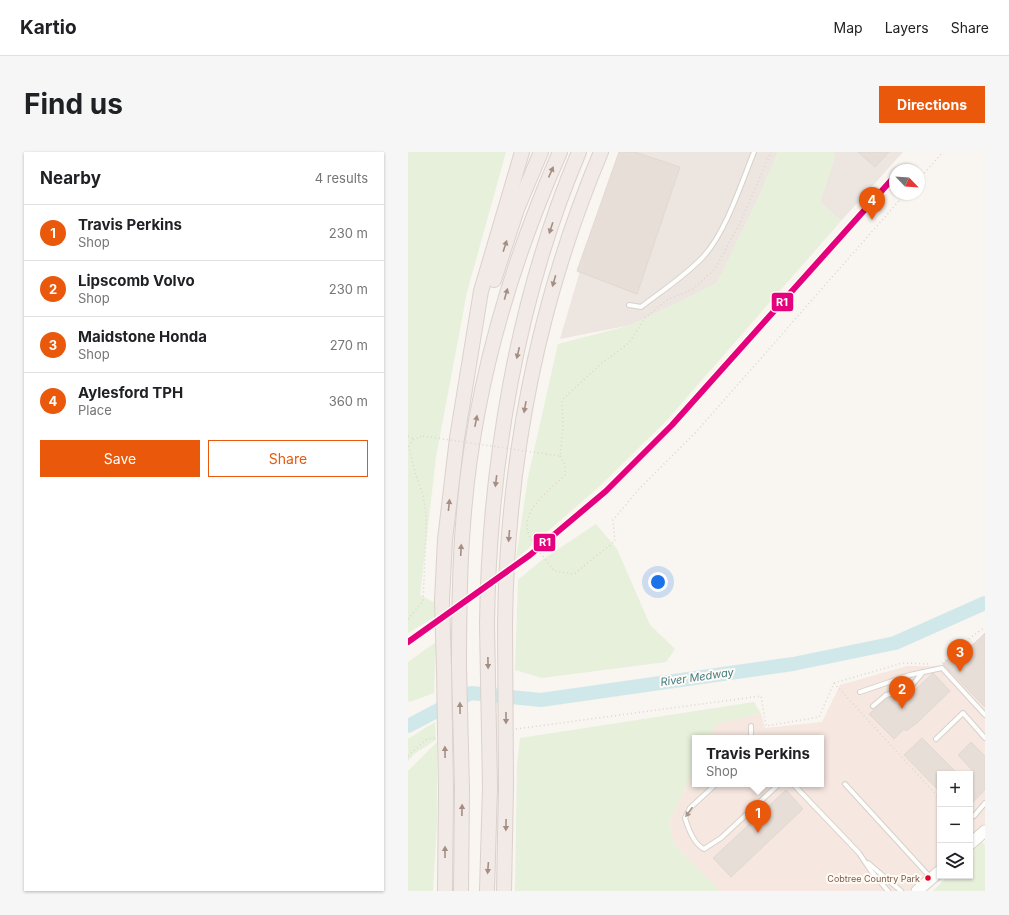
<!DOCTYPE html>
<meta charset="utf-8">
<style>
body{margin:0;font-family:Inter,sans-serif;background:#f6f6f6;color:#202124}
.controls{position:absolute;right:12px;bottom:12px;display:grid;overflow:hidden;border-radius:0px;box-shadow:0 1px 3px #0004}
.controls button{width:36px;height:36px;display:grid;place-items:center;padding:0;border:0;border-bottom:1px solid #e0e0e0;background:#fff;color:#202124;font:20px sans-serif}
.compass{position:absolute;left:481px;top:12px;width:36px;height:36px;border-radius:50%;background:#fff;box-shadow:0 1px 3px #0004;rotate:115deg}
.you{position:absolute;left:250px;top:430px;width:14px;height:14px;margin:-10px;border:3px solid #fff;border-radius:50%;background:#1a73e8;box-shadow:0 0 0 6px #1a73e833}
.badge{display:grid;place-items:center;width:26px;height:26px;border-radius:50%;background:#ea580c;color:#fff;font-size:13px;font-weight:700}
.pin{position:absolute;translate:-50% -33px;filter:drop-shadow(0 1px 2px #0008)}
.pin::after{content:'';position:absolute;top:21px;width:14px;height:12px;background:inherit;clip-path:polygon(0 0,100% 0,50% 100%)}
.popup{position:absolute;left:284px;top:583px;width:132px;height:52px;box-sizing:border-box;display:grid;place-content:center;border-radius:0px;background:#fff;filter:drop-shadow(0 1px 3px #0005);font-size:13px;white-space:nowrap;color:#757577}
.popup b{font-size:15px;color:#202124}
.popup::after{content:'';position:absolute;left:50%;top:100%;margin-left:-8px;border:8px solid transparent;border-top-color:#fff}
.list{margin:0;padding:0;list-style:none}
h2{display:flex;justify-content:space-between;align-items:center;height:52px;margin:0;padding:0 16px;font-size:17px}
h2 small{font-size:13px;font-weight:400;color:#757577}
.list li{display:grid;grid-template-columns:26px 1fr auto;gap:12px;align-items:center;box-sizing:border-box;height:56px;padding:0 16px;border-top:1px solid #e0e0e0}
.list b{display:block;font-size:15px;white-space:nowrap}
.list p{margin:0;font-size:13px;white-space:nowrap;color:#757577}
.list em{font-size:13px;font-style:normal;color:#757577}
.actions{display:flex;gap:8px;padding:12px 16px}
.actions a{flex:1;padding:9px 0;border:1px solid #ea580c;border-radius:0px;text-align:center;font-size:14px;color:#ea580c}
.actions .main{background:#ea580c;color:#fff}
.icon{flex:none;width:22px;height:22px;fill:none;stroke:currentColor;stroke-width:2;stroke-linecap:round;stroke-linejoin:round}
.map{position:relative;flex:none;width:577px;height:739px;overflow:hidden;border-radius:0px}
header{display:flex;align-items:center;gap:24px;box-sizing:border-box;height:56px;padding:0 20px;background:#fff;border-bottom:1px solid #e0e0e0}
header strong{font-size:19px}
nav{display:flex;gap:22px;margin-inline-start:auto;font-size:14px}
.intro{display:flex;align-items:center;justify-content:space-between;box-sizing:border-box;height:96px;padding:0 24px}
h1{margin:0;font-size:28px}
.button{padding:10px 18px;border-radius:0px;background:#ea580c;color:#fff;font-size:14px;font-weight:700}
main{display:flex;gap:24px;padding:0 24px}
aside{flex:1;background:#fff;border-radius:0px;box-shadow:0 1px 3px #0004}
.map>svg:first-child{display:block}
.commercial{fill:#f6e8e1}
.industrial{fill:#ede5e0}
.green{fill:#e7f0db}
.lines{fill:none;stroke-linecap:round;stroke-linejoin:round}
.river{stroke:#d0e8ea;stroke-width:14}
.building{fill:#e6ded7;stroke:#e2d8d2}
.lane-casing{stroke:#d7d1cb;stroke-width:6}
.secondary-casing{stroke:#d9d2cb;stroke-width:13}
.highway-casing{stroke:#dad1cc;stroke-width:16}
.path{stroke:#dcd5d0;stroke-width:1.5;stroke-dasharray:1 3;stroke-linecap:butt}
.lane{stroke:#fefefd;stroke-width:4}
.secondary{stroke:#fefefd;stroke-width:11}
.highway{stroke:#f2eae7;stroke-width:14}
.highway-bridge-casing{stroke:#dad1cc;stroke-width:16;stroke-linecap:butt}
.path-bridge{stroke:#dcd5d0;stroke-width:1.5;stroke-dasharray:1 3;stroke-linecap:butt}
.highway-bridge{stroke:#f2eae7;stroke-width:14}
.rail-1-casing{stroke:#fffaf3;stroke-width:9}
.rail-1{stroke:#e5007d;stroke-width:6}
.oneway{fill:#a48e83}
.oneway2{fill:#a8958b}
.bus-dot{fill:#e4002b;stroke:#fffaf3;stroke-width:1.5}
.labels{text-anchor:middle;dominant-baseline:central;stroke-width:4;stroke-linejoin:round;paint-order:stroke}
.bus-label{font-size:9px;fill:#7a5c4d;stroke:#fffaf3;text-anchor:end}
.water-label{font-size:11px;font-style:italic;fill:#437c86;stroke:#fffaf3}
.line-badge{stroke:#fffaf3;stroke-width:1.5}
.badge-label{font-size:11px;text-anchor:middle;font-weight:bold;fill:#fff}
</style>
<header>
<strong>Kartio</strong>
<nav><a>Map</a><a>Layers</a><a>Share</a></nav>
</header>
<div class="intro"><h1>Find us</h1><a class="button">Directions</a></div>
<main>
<aside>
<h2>Nearby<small>4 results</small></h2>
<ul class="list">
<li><span class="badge">1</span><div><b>Travis Perkins</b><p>Shop</p></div><em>230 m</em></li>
<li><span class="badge">2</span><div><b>Lipscomb Volvo</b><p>Shop</p></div><em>230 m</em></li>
<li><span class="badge">3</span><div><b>Maidstone Honda</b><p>Shop</p></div><em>270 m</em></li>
<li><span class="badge">4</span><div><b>Aylesford TPH</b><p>Place</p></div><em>360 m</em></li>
</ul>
<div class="actions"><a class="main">Save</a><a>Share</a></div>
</aside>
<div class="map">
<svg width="577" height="739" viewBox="0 0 577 739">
<rect width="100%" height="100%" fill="#f9f5f0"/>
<path class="commercial" d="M577,482V672L562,683V622H532V710L501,739H312L266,692L261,670L287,615V632H413V586H301L308,571L353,562L357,576L414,570L432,533L499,514H534Z"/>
<g class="industrial">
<path d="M217,0H370L350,47L309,131L274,149L223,173L152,187L177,102Z"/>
<path d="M425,0H495L433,69L412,50L427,4Z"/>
</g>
<g class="green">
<path d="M0,0H98L59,140L28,305L12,443L29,452L28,464L0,481Z"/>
<path d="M370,0H425L427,4L412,50L433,69L259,268L193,333L108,407L120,325L150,192L223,173L274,149L309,131L350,47Z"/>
<path d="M188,372L209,397L242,473L267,497L258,510L134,526L107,518L110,428L134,408Z"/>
<path d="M28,490L26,541L2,550L0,549V510Z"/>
<path d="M346,550L353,562L309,571L301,586H287V615L261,670L266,692L312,739H107L109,612L112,586Z"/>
<path d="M27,570L28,588L6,602L0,609V587Z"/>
<path d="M29,590V671L25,739H0V619Z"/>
<path d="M574,690L577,693V739H525L540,724H562V702Z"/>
</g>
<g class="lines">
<path class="river" d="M0,574L63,541L133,548L385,512L487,491L577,451"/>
</g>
<g class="building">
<path d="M211,0H227L272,15L229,142L169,119Z"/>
<path d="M450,0H481L467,15Z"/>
<path d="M577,481V555L535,512L549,498L554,504Z"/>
<path d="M525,521L542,539L509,571L498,579L496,577L486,587L461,562L480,546L484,545L491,553Z"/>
<path d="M514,586L550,622H532V640L496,603Z"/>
<path d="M563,590L577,604V638L562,653V622L565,619L550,603Z"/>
<path d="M378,638L395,657L323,725L305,706Z"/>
</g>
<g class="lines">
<g class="lane-casing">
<g id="lane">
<path d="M221,153L233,155C254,139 277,124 295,105C318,80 333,32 346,0"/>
<path d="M452,540L502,523L534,516L577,563"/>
<path d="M465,554L478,543L501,537L515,520"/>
<path d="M343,574V586"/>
<path d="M528,587L555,561L577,586"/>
<path d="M308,632L282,656L277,666C280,676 286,692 296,697L313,686L371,632"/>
<path d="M385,632L451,701L463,719L480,739"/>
<path d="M437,632L523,726"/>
<path d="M566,664L577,651"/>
<path d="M460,711L493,739"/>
</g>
</g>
<g class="secondary-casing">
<g id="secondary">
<path d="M562,692L577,679"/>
<path d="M509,739L532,719"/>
</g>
</g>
<g class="highway-casing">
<g id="highway">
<path d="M86,128L109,57L133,0"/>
<path d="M97,471C99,309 130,150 193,0"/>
<path d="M79,472C81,313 109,146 171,0"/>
<path d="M51,515C51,468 51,421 55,373C64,244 100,118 152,0"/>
<path d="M36,516L34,448L37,388L49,286L73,139L114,0"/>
<path d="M37,739L38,639"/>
<path d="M53,739L54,637"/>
<path d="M79,739L82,635"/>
<path d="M96,739L98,634"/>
</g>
</g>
<g class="path">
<path d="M511,27L535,0"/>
<path d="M0,284L6,287"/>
<path d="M138,302L152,304L155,276L154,248L194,211L221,191L237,166L259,148L285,137L307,117L332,71L363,0"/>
<path d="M152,304L157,313V323C142,338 111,359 121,383C127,395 138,408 146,419L166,422L207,389L205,368L231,337L289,279L497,42"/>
<path d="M0,467L15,449L18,382V361L15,344L7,320L1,294L6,287L15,284"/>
<path d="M534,511L562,486L577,475"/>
<path d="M426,531L495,511L523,512"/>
<path d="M426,531L532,647"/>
<path d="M108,577L353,544L358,574L411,565L426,531"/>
<path d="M0,604L19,587L27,586"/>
</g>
<use href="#lane" class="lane"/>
<use href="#secondary" class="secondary"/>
<use href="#highway" class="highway"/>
<g class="highway-bridge-casing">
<g id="highway-bridge">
<path d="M97,471L98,634"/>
<path d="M79,472L82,635"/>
<path d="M51,515L54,637"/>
<path d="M36,516L38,639"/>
</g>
</g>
<path class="path-bridge" d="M15,284L138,302"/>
<use href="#highway-bridge" class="highway-bridge"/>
<g class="rail-1-casing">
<path id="rail-1" d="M0,490L122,403L198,339L264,273L487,24"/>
</g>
<use href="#rail-1" class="rail-1"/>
</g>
<defs><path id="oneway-solid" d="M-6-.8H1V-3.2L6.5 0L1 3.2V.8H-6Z"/></defs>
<g class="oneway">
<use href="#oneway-solid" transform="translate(143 20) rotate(-66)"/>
<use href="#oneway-solid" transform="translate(143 76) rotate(108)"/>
<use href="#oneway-solid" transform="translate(97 94) rotate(-72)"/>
<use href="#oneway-solid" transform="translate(146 129) rotate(106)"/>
<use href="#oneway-solid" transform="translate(98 142) rotate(-74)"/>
<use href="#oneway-solid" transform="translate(110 201) rotate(103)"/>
<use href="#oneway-solid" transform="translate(117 255) rotate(100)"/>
<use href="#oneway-solid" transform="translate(68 269) rotate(-79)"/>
<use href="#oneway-solid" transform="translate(88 329) rotate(97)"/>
<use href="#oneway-solid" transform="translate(41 353) rotate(-84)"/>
<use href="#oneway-solid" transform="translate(101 384) rotate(95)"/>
<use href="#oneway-solid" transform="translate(53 398) rotate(-87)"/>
<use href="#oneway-solid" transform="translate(80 511) rotate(89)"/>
<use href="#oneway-solid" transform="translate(52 556) rotate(-91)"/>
<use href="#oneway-solid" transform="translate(98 566) rotate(90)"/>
<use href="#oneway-solid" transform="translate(37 600) rotate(-91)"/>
<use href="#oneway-solid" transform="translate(54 658) rotate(-89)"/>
<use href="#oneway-solid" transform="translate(98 673) rotate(91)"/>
<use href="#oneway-solid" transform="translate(37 700) rotate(-90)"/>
<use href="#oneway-solid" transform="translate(80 716) rotate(94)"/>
</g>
<use class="oneway2" href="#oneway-solid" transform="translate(281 660) rotate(125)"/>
<circle class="bus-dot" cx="520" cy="726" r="3.5"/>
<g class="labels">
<g class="bus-label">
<text x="512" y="726">Cobtree Country Park</text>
</g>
<g class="water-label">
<text transform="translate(289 525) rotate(-8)">River Medway</text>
</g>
</g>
<g class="line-badge">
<rect x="363" y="140" width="23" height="20" rx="4" fill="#e5007d"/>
<rect x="125" y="381" width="23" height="19" rx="4" fill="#e5007d"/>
</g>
<g class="badge-label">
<text x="374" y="154">R1</text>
<text x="137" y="394">R1</text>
</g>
</svg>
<div class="controls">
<button>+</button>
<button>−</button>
<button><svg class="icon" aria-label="layers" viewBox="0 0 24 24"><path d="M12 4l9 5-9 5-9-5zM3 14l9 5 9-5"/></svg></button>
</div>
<svg class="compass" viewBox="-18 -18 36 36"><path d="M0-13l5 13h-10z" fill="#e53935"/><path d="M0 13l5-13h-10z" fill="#757577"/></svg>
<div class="you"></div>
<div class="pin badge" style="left:350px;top:681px">1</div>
<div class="popup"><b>Travis Perkins</b>Shop</div>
<div class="pin badge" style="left:494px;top:557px">2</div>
<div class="pin badge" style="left:552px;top:520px">3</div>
<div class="pin badge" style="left:464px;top:68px">4</div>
</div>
</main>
